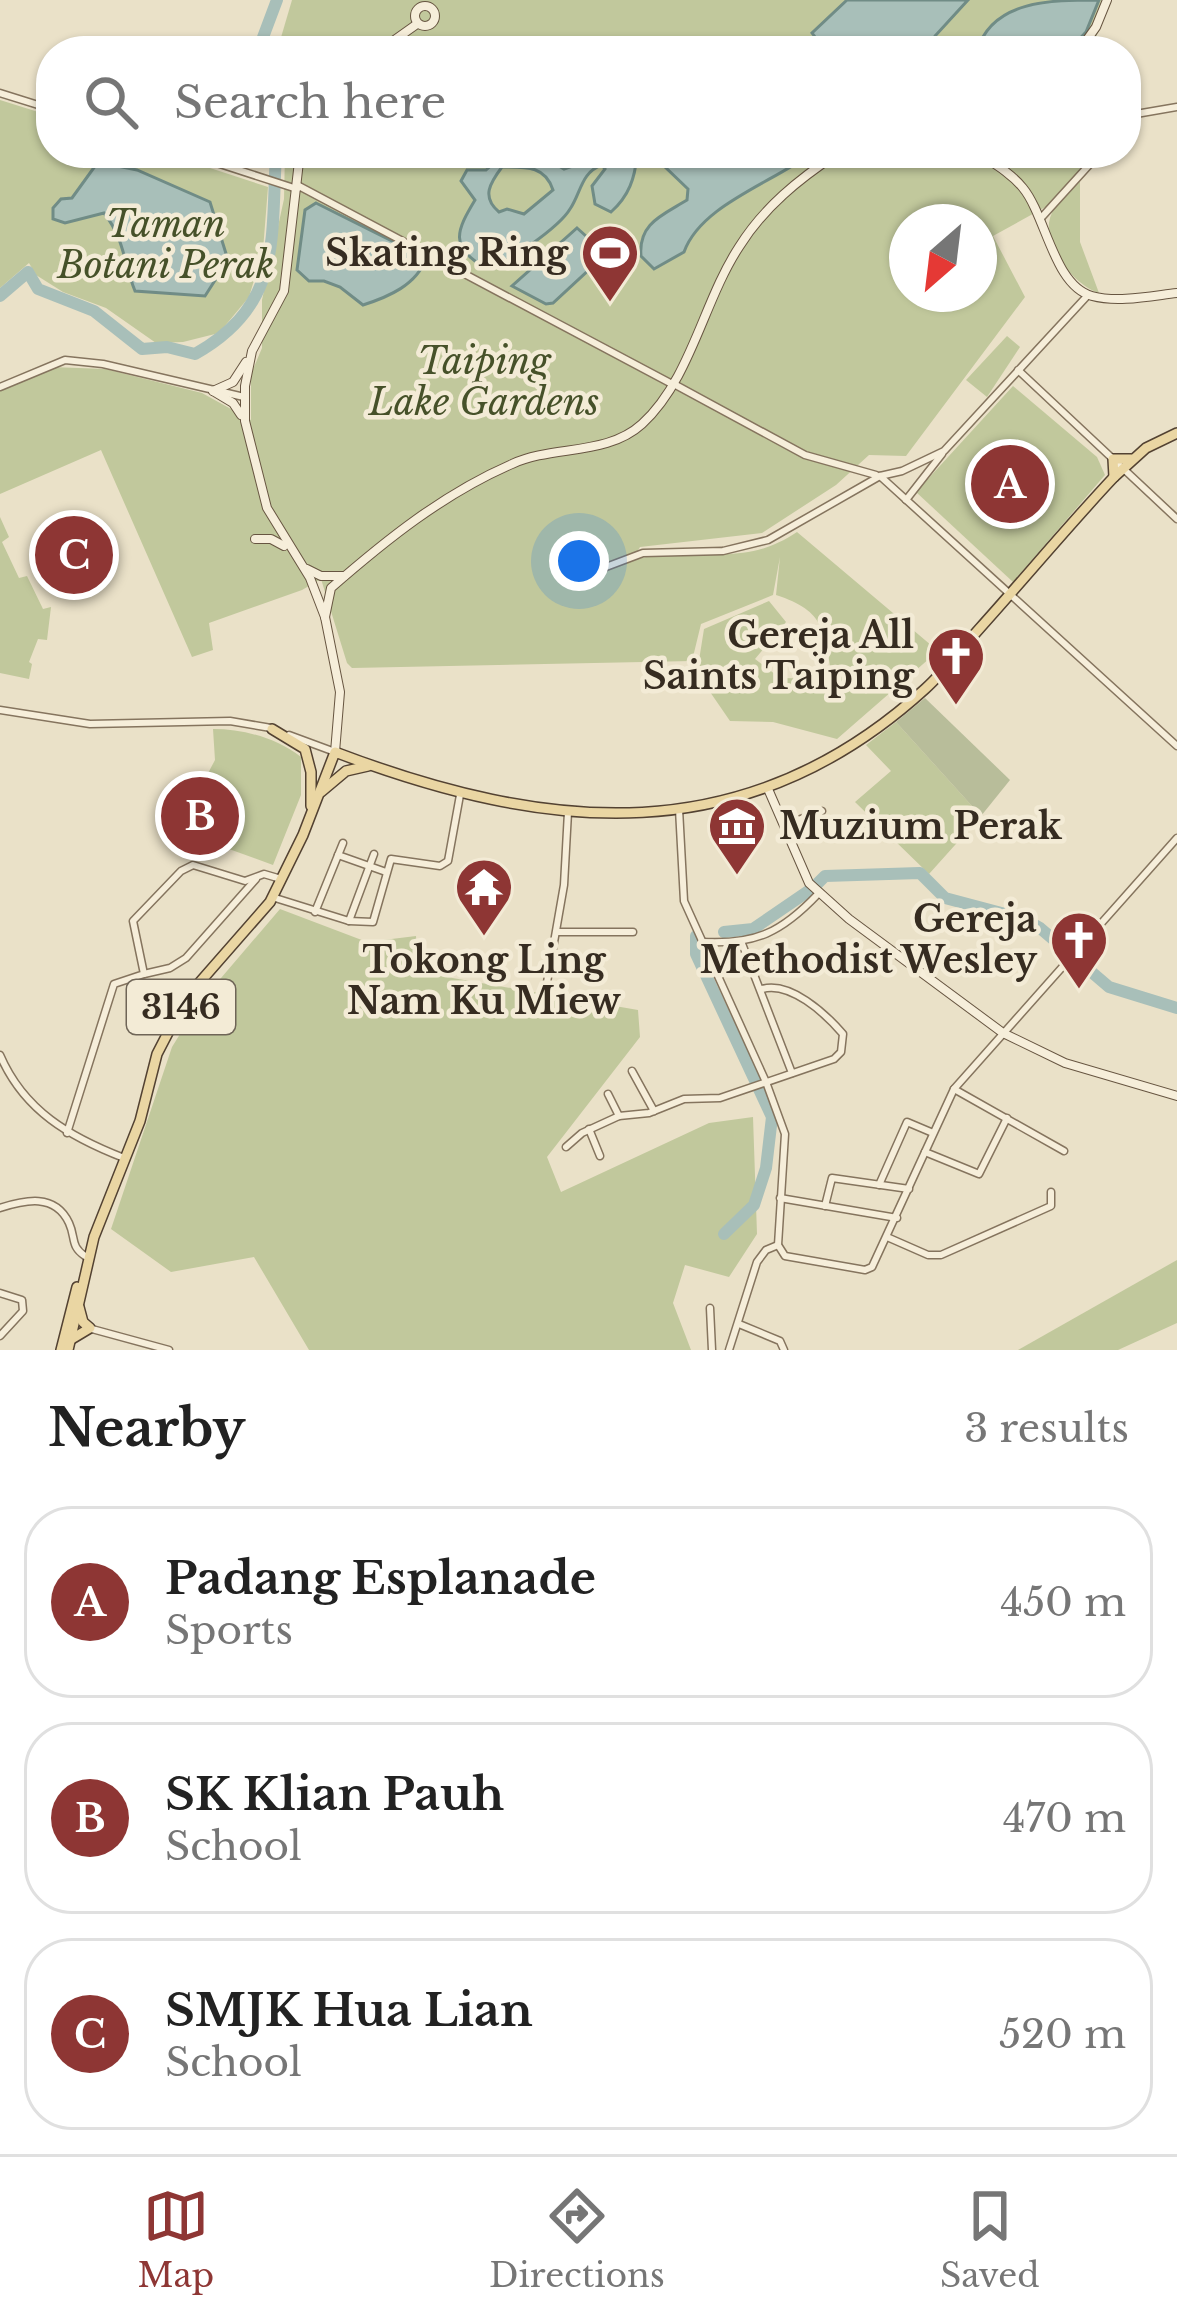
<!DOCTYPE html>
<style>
body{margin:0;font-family:"Libre Baskerville",serif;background:#f6f6f6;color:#222}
.compass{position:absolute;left:889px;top:204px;width:108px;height:108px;border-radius:50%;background:#fff;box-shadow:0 3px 9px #0004;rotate:208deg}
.you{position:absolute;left:579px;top:561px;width:42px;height:42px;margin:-30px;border:9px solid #fff;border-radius:50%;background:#1a73e8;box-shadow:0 0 0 18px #1a73e833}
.badge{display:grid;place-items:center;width:78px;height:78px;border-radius:50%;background:#8e3634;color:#fff;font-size:39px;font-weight:700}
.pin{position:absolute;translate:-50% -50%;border:6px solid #fff;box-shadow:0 3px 12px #0006}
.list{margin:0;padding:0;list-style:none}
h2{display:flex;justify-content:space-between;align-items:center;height:156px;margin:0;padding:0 48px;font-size:51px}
h2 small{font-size:39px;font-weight:400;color:#767676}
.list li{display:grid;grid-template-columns:78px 1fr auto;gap:36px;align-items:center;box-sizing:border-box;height:192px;margin:0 24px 24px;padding:0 24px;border:3px solid #e0e0e0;border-radius:48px}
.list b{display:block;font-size:45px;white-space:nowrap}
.list p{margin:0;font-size:39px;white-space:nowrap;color:#767676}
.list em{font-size:39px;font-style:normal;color:#767676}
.icon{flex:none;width:66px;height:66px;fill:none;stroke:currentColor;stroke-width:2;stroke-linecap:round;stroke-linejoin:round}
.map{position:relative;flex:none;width:1177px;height:1350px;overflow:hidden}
.search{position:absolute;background:#fff;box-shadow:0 3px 9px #0004;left:36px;right:36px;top:36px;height:132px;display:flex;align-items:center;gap:30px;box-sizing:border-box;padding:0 42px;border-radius:48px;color:#767676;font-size:45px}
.sheet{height:804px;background:#fff}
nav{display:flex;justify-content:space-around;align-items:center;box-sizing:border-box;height:168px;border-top:3px solid #e0e0e0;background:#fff;font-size:33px;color:#767676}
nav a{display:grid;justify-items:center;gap:6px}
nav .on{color:#8e3634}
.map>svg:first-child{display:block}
.green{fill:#c1c89c;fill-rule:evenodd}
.cemetery{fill:#b8bd9a}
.water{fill:#a8bfb9;stroke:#708c86;stroke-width:3;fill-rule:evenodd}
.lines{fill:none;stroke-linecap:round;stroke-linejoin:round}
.river{stroke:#a8bfb9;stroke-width:12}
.street-casing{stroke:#85745e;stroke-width:9}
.secondary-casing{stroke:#675541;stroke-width:10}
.primary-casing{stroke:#534232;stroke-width:12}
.street{stroke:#f6eeda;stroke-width:6}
.secondary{stroke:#f6eeda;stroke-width:8}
.primary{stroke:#ead6a3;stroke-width:9}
.labels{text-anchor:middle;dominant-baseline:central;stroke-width:9;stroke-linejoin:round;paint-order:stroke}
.shield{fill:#f3ebd6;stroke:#6f6557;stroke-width:3}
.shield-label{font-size:33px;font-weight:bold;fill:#362c21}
.park-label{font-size:36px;font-style:italic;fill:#465129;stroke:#f3ebd6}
.poi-label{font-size:36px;font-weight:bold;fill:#362c21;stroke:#f3ebd6;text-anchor:end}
</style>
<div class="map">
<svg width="1177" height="1350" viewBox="0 0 1177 1350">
<rect width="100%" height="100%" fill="#eae1c8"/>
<g class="green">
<path d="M292,0H1112L1090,51H277Z"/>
<path d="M0,100L51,116V153H164L268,187L263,250L249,297L219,333L183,342L156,343L106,308L63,292L36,275L29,263L0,288Z"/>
<path d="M285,153H1074L1083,166L1049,205L993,236L1025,297L906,456L869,455L836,485L762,533L640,547L633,559C641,559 651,555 660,554C712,549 746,566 797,532L938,651L837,739L773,722L730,721L697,673L704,629L769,601L786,622L755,659L780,678L832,679C825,632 826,611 776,595L780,557L773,595L701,624L692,661L352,668L347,663L321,579L302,590L209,623L213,650L192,657L101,450L0,494V390L52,367L105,369L202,393L251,420V374L262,348V300L284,199ZM907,222H979V294H907Z"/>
<path d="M1080,180V242L1099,293C1074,285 1042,246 1050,218C1054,204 1070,191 1080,180Z"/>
<path d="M1007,336L1020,347L987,397L966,380Z"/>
<path d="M1013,386L1097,457L1105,475L1013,582L916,492Z"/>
<path d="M0,517L9,537L2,542L19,578L27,576L43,609L51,607L47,640L38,639L29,662L32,664L29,679L0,673Z"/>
<path d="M896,722L981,816L929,874L855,802L891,771L866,745Z"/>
<path d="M213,729C244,729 276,738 301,757V795L273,865L193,836L205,812L197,794L215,760Z"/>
<path d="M280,909L367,942L416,936L418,972L638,1010L640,1037L547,1157L561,1192L709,1123L753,1117L757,1234L729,1277L685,1265L673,1303L691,1350H309L254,1257L171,1272L111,1229L172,1047L198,1005Z"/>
<path d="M1177,1260V1323L1118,1350H1018Z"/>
</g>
<path class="cemetery" d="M925,698L1010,780L981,816L896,722Z"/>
<g class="water">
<path d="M847,0H968L935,36L928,51C894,51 833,64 812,33Z"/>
<path d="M1099,0L1086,32L1068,51H977C992,0 1051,0 1099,0Z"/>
<path d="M505,153H538L564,169L607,154L637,155C635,178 629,196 611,212L595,204L592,186L605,169L602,165C581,172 581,193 570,209C560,226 504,267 486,268C448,247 457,230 475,200L461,181L467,170H486ZM502,167C525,167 545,165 553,190L524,214L507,209L499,212C481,197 490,183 502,167Z"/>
<path d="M679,153H732L747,159L754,153H812C772,183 701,205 684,252L654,269L641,256C638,223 663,215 687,200L688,189L663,165L668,157Z"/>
<path d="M98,162L137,170L210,202L228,260L205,296L135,291C123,261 125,240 104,213L65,223L53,219V208L61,199L72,198Z"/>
<path d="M316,203L426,258C417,285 388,297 363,305L340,287L324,281H309L297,270L305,210Z"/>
<path d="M577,228L606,254L553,303L546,304L512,286Z"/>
</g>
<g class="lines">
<g class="river">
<path d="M263,51L262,40L277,0"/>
<path d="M0,296L28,272L38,289L94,311L142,349L167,347L195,354C282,305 271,241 276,153"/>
<path d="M816,885L825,876L920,873L945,898L1024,919L1040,928L1109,987L1177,1008"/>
<path d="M724,932L753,929L810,890"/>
<path d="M696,936V954L772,1117L766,1168L754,1205L724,1234"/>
</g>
<g class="street-casing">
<g id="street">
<path d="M0,93L51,109"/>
<path d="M1126,123L1136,114L1177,107"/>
<path d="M186,153L297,189"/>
<path d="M297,185L672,384"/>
<path d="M1041,218L1100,153"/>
<path d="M1018,370L1177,519"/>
<path d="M672,383L805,455L876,475"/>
<path d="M0,387L65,360L103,364L244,397"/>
<path d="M880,476L1177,746"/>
<path d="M906,500L942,454"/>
<path d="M598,570L643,553L723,551L768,540L880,476L902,471L944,451L1088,295"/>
<path d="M0,710L90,724L230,721L271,728"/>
<path d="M289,735L335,752"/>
<path d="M679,809L684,901L766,1082L785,1134L778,1245L785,1256L865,1270L872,1267L954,1089L1177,838"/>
<path d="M785,825L822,811"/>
<path d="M338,855L386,872"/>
<path d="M272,897L349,921L373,922L391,859L440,866L448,861L460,795"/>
<path d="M315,912L343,843"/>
<path d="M349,921L374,854"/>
<path d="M557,932H633"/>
<path d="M741,941L792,1073"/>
<path d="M702,942C756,945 782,932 818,894"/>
<path d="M144,974L170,968L186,958L256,879"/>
<path d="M546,988L564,885L568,812"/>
<path d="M0,1055C24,1111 70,1137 124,1158"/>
<path d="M632,1071L654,1111"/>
<path d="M954,1089L1064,1151"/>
<path d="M608,1094L619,1116"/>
<path d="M589,1129L600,1156"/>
<path d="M67,1133L114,984L144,974L133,921L181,871L193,865L245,881L264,874L281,879"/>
<path d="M566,1147L582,1133L619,1116L649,1113L684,1099L720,1098L834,1059L841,1052L843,1034C825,1013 790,981 762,989"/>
<path d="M925,1152L979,1174L1007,1118"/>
<path d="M879,1185L907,1122L933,1133"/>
<path d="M780,1198L897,1218"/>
<path d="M825,1206L832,1178L909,1189"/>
<path d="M0,1208C25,1200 55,1193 69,1223C76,1238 70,1246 85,1256"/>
<path d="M887,1237L928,1255H941L1051,1206V1192"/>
<path d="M0,1293L22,1300L23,1311L0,1336"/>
<path d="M710,1308L712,1350"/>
<path d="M739,1324L780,1341L784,1350"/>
<path d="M92,1329L169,1350"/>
<path d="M729,1350L757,1262L766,1250L778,1245"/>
</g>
</g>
<g class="secondary-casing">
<g id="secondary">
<circle cx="425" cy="16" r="10"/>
<path d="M379,51L417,24"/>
<path d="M1079,51L1096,27L1107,0"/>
<path d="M300,153L284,291L252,351L245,386V421L267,508L310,578L325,617L340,692L335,752"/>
<path d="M978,153C993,163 1011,173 1023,188C1046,216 1054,286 1092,296C1118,303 1151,296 1177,293"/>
<path d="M213,391L233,382L246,362"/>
<path d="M213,391L233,403L241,415"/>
<path d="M255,539H271L284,546"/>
<path d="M307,569L321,576H344"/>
<path d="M325,617L331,588C386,540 443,494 512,464C553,445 607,456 642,424C691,379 703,302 739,247C764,207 799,179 838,153"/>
<path d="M768,789L809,883L849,919L1003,1033L1065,1063L1177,1096"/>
</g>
</g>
<g class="primary-casing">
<g id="primary">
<path d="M1114,477L1113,459H1131"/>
<path d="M272,729L305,749L311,772V806"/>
<path d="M321,792L346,771L368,766"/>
<path d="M70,1340L90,1328L83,1322L79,1307"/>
<path d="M61,1350L77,1287"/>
<path d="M68,1350L94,1237L140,1121L157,1054L186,998L270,902L303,835L335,752C548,833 745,853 925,689C945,671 962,648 980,628C1025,578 1068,526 1114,477L1146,448L1177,433"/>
</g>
</g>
<use href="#street" class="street"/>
<use href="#secondary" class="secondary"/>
<use href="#primary" class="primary"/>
</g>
<defs>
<g id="stadium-pin" transform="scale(3)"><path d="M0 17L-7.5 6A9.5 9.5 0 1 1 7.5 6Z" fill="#8e3634" stroke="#f3ebd6"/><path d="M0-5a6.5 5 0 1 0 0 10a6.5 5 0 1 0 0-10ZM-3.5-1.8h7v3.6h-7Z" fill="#fff"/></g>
<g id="church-pin" transform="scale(3)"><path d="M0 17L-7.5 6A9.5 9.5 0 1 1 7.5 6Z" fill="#8e3634" stroke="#f3ebd6"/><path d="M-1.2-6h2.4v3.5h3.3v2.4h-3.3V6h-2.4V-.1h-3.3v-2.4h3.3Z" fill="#fff"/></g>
<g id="museum-pin" transform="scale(3)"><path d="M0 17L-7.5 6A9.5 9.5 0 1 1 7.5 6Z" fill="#8e3634" stroke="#f3ebd6"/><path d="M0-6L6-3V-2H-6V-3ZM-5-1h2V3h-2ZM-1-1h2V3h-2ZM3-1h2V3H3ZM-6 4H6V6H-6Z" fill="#fff"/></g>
<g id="temple-pin" transform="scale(3)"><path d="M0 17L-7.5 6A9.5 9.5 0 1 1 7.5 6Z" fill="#8e3634" stroke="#f3ebd6"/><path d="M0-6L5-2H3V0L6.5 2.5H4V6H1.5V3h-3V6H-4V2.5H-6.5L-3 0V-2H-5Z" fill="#fff"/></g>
</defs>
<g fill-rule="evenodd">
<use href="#stadium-pin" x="610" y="253"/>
<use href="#church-pin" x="956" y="656"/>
<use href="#museum-pin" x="737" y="826"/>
<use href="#temple-pin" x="484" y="887"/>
<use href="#church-pin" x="1079" y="940"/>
</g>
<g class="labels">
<rect class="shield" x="127" y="980" width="108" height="54" rx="9"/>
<g class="shield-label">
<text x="181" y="1007">3146</text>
</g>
<g class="park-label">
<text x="166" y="224">Taman<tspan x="166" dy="41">Botani Perak</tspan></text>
<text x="484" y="361">Taiping<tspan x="484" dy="41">Lake Gardens</tspan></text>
</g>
<g class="poi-label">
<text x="568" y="253">Skating Ring</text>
<text x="914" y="635">Gereja All<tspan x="914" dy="41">Saints Taiping</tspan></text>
<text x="779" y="826" text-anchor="start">Muzium Perak</text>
<text x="1037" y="919">Gereja<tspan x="1037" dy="41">Methodist Wesley</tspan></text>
<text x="484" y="960" text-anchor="middle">Tokong Ling<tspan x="484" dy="41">Nam Ku Miew</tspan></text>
</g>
</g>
</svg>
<svg class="compass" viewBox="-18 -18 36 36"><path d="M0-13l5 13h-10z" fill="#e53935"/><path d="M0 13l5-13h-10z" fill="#767676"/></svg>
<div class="you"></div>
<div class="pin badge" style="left:1010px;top:484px">A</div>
<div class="pin badge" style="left:200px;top:816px">B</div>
<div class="pin badge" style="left:74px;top:555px">C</div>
<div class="search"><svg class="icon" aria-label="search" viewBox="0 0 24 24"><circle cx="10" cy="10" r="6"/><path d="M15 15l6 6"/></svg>Search here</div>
</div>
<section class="sheet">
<h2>Nearby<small>3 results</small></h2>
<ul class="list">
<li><span class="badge">A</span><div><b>Padang Esplanade</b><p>Sports</p></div><em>450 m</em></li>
<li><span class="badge">B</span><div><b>SK Klian Pauh</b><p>School</p></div><em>470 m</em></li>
<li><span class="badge">C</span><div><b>SMJK Hua Lian</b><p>School</p></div><em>520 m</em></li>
</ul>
</section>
<nav>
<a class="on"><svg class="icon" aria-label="map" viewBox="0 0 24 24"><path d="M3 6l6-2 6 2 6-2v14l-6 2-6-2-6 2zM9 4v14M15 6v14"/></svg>Map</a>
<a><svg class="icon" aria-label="directions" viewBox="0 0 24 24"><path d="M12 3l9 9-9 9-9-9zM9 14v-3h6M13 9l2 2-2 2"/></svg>Directions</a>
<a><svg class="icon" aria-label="saved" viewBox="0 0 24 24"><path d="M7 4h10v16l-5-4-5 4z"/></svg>Saved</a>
</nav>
